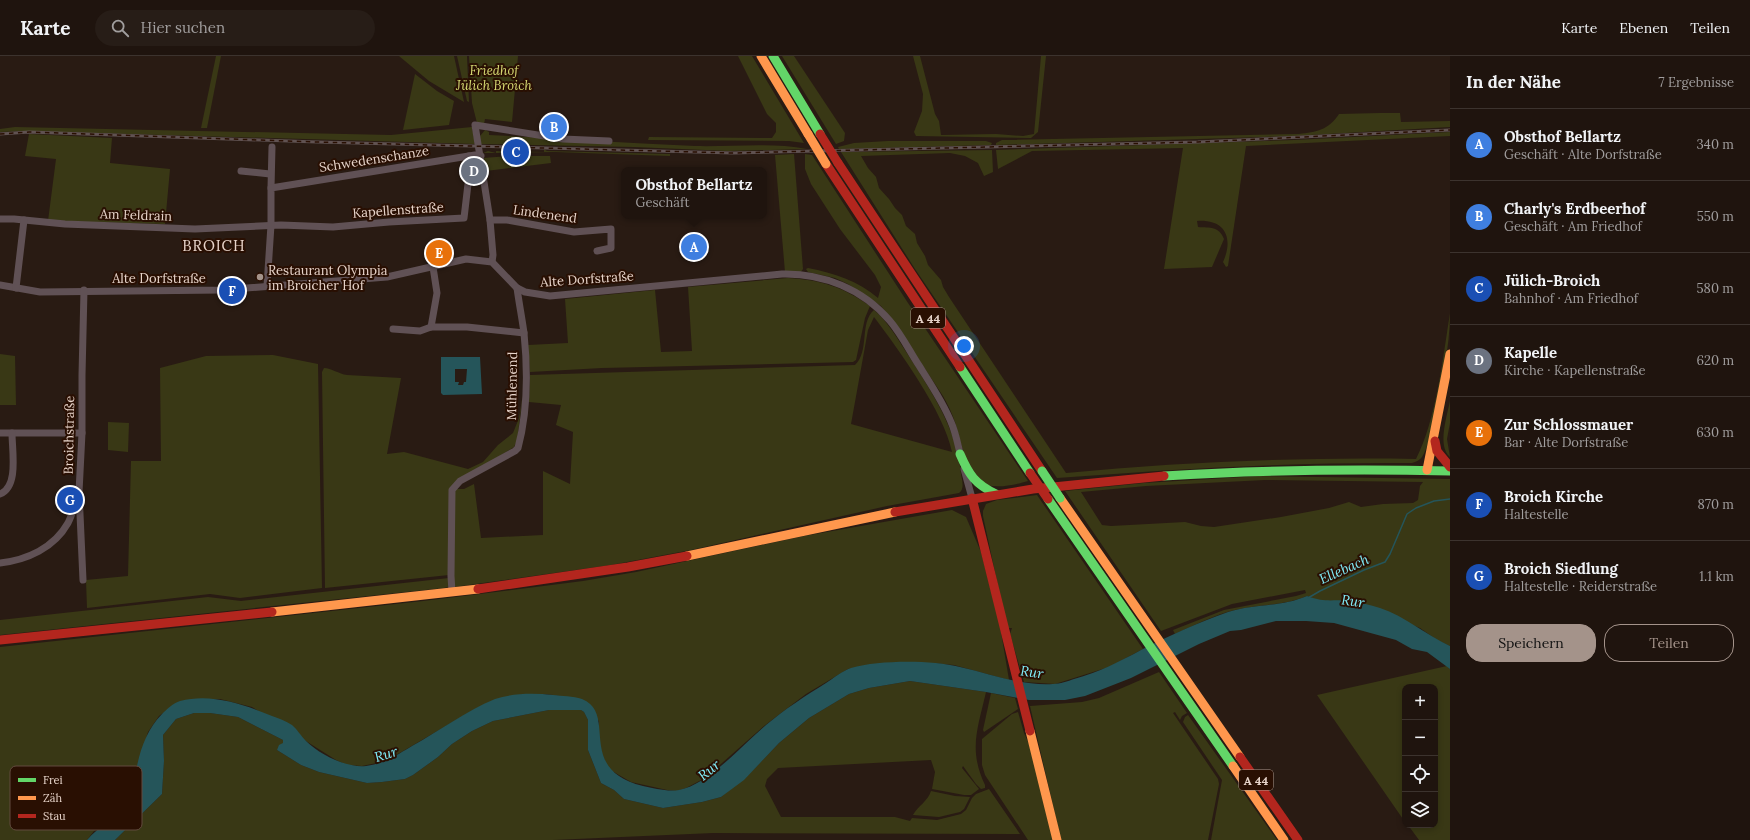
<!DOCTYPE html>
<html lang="de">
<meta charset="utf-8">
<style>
body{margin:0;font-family:Lora,serif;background:#271d17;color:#f1f3f6}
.controls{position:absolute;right:12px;bottom:12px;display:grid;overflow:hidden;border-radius:8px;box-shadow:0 2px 6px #0003}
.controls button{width:36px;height:36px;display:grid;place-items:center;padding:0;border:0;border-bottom:1px solid #3c332e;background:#1f140e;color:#f1f3f6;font:20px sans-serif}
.you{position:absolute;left:964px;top:290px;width:14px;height:14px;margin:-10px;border:3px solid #fff;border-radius:50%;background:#1a73e8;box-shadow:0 0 0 6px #1a73e833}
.badge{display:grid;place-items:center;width:26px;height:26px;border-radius:50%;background:#a4938a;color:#fff;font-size:13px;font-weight:700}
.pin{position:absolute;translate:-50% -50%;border:2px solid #fff;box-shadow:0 1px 4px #0006}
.popup{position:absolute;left:621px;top:111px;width:146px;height:52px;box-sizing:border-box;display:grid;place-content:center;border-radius:8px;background:#1f140e;filter:drop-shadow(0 1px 3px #0005);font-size:13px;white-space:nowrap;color:#a19e9e}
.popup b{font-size:15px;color:#f1f3f6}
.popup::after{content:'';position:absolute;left:50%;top:100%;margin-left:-8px;border:8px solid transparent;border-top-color:#1f140e}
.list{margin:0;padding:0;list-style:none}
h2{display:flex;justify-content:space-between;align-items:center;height:52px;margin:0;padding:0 16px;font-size:17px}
h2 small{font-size:13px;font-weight:400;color:#a19e9e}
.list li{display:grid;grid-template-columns:26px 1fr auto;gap:12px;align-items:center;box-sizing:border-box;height:72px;padding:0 16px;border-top:1px solid #3c332e}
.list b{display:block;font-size:15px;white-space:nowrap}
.list p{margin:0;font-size:13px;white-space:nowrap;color:#a19e9e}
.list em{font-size:13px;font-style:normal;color:#a19e9e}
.actions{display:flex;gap:8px;padding:12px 16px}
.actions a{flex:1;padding:9px 0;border:1px solid #a4938a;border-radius:16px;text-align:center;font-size:14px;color:#a4938a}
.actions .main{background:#a4938a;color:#111}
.icon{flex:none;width:22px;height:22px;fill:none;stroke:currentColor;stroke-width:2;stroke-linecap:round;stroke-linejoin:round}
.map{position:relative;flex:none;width:1450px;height:784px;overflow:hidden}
header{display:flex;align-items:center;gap:24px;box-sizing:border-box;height:56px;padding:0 20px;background:#1f140e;border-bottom:1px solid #3c332e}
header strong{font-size:19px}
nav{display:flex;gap:22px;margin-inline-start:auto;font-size:14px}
.search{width:280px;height:36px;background:#271d17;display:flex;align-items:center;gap:10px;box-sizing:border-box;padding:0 14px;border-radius:22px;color:#a19e9e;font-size:15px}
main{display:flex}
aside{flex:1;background:#1f140e}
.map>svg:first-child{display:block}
.green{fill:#393815;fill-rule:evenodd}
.water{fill:#25555a;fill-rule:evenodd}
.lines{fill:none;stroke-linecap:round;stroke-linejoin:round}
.stream{stroke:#25555a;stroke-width:1.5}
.street{stroke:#605155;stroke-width:7}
.fast{stroke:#63d668;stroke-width:9}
.slow{stroke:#ff974d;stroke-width:9}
.jam{stroke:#b3261e;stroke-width:9}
.rail-casing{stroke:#605251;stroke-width:3}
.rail{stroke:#290f02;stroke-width:1.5;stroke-dasharray:4.5;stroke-linecap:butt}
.fast-bridge{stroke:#63d668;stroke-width:9}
.slow-bridge{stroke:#ff974d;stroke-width:9}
.jam-bridge{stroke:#b3261e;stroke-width:9}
.poi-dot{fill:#a4938a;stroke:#290f02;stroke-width:1.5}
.labels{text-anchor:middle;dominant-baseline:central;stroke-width:4;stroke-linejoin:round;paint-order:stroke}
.shield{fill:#290f02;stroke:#ae998e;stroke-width:1}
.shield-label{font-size:12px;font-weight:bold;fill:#e7d4ca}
.park-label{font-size:13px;font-style:italic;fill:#d5d872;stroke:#290f02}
.street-label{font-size:13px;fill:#e7d4ca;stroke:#290f02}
.poi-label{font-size:13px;fill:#e7d4ca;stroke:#290f02;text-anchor:start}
.water-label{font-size:14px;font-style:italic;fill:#80ecf8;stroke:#290f02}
.quarter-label{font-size:15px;letter-spacing:1px;fill:#e7d4ca;stroke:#290f02}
.key{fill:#290f02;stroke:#624a3e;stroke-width:1}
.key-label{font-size:11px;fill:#e7d4ca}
</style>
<header>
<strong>Karte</strong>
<div class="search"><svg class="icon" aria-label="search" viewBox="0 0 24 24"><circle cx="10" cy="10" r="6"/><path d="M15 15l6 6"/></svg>Hier suchen</div>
<nav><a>Karte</a><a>Ebenen</a><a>Teilen</a></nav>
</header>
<main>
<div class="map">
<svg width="1450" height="784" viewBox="0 0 1450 784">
<rect width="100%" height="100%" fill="#291b13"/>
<g class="green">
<path d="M216,0H221L207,72H201Z"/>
<path d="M399,0H454L464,46L429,25Z"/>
<path d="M457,0H467L469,46L467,45Z"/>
<path d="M469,0H518L512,66L485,63L484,68L477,67L472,47Z"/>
<path d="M738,0H752L804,87L789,85L648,84L649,81L772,82L776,76V67L767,58Z"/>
<path d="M782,0H794L845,77L844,85L836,88Z"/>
<path d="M913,0H920L935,58L939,65L941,79L996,78L1023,80L1034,78L1041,0H1046L1038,76L1031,82L916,80L914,76L922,55L923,38Z"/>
<path d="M415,18L437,35L454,45L449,69L403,74Z"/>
<path d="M1380,57H1400L1401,66L1450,65V71L1293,80L996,89V87L1002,84L1299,78C1316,76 1329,74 1339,58Z"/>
<path d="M15,71L391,79L472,71L475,88L26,75L0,76V73Z"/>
<path d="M485,74L489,76V79C557,82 626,87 695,90C732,91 772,86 807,93L728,95L634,91L481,88L480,80Z"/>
<path d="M1450,76V80L1246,90L1228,210L1226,211L1223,206C1234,182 1225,163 1197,165L1198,171C1210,172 1219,170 1224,183L1212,211L1164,213L1183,92L1032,95L998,113L996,94L1294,84Z"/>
<path d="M29,78L112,82L110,107L170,113L165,168L48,165L56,103L25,100Z"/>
<path d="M888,85H986L992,87L991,89L839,93L838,91L854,87Z"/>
<path d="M544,93L547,95L670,98V100L555,96L483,97L488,95L496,97V95L544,96Z"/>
<path d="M992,94L993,116L984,120L978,107L965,100L950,97L861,100L868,112L876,121L879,132L889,143L895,152L902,159L906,170L915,178L917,187L925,200L928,209L941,224L943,231L949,241L1066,417C1182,406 1299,401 1416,403C1436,365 1443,301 1450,257C1450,293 1441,327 1434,362C1431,374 1429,390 1422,401C1420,404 1416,406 1412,407C1293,406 1175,413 1057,422L915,213L841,96Z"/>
<path d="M794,98L803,213L800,217L785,216L775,99Z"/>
<path d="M805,98L812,99L908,247L1028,425C1015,429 992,434 979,426C968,419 959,379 955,366C952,357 948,349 943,340L896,269L881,250L848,228L835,222L808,216L806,213L808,212C834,217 858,225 878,242L881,231L875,219L840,173L811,128L805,113Z"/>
<path d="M511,100H550L551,107L486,115L483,102Z"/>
<path d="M788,222C821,224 843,231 870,250L865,262L856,304L853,306L602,312L530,316L528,289L568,287L565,243L655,234L661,296L692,295L688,231Z"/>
<path d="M874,254C889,267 899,285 910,302C933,338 957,374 961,418C962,424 965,433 959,437L887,450L691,494L611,509L454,531V433H464L474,428L481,482L543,479V415L570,428L573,376L556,369L561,349L529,346L530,319L855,309C870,295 859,267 874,254ZM874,261C899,294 944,356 952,396L851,368L868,274Z"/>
<path d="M0,298L15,300L16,349H0Z"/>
<path d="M273,299L318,308L322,532L240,542L210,538L87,552L86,524L128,520L131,405H161L160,312L206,300Z"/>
<path d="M324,312C331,312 339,318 347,319L401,322L387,398L404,396L468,413L483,406L498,389L513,377L519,362L523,337L517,385L514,391L453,429L449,519L325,532L322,316Z"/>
<path d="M1450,345V367L1447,383L1450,401C1437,390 1447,360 1450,345Z"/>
<path d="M108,366L129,367L128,396L108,394Z"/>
<path d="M1260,420L1450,423V590L1437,584L1420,572L1350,545H1319L1307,540C1284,550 1259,548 1235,554C1214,559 1195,569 1175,578L1173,574L1224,554L1296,540L1306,537L1305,534L1232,548L1161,575L1065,435L1144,427ZM1265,424L1423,426L1420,430L1418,444L1413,447L1383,448L1361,451L1349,446L1329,452L1281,461L1214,471L1201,470L1185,466L1111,470L1102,469L1081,436L1146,430Z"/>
<path d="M1037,439L1143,593L1109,611L1055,628L1024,626L1010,578L1012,572H1007L983,460V455L986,448L997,444Z"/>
<path d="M952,454L966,461L981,496L1000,570L1009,624L954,609L932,607H897L848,613L806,638L764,670L705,722L686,732L677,735L667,734L631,726L612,715L608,712L602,698L599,687V665L573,642L546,638H523L475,653L386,705L362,710L347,709L336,704L252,651L220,643H204L178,646L159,660L148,676L137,712L136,728L132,740L125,751L118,760L94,775L87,784H0V591L423,545L583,525L636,516L804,480Z"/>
<path d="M449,522L450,528L448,531L444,532L0,579V564L208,541L241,545Z"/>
<path d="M1447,610L1450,613V784H1419L1408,769H1435V631H1405V766L1317,639Z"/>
<path d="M1159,616L1187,657L1182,660L1180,664L1175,656L1173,657L1218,723L1219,728L1208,784H1061L1030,650L1082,646L1099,642Z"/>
<path d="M910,625L986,636C978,672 968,693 985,729V732L981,733L976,728L963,710L962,712L979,733L971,739H964L932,733L935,716L931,704L778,712L767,723L765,730L781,761H895L910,765L912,762L937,764L961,758L966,754L972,742L976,738L989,733L1020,778L713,777L553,784H115L162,738L164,705L163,679L176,663L194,657H210L238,661L283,684V688L277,694L301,709L319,716L367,727L382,726L405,723L413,719L438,701L452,688L472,675L493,665L549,654H581L584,656L588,664V694L601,727L614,734L624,743L663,752L702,746L721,741L754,713L779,687L809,662L849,638L869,632Z"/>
<path d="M991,637L1015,642L1018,653L984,676L983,674Z"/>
<path d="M1018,656L1024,677L1029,688L1054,784H1028L985,719L982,709V683L1012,658Z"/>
<path d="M1188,659L1277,784H1211L1222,724L1183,666L1185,661Z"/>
<path d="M931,735L955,740L970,741L964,753L960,756L939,761L913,759C918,750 928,745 931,735Z"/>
</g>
<g class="water">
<path d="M441,301H480L482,338L443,339L441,337ZM455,313H467L466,326H464L463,329H458L459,326H455Z"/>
<path d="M1307,540C1325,547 1332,543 1349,545C1359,546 1370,549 1380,552C1405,560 1426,579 1450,590V613L1427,596L1412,593L1396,584L1334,567L1306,565H1276L1241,574L1230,575L1199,588L1131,622L1085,640L1065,644H1029L986,636L910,625L869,632L849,638L809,662L779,687L744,724L721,741L702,746L663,752L624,743L614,734L601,727L588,694V664L584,656L581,654H549L493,665L472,675L452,688L438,701L413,719L405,723L382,726L367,727L319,716L301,709L277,694L279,689L283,687V684L238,661L210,657H194L176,663L163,679L164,705L162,738L115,784H87C98,770 115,766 125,751C136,735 134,727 137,710C141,691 148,672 162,658C167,653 173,647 180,645C211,637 243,648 272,660C278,662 286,665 292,669C297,673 301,680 306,685C320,699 347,712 366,710C383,708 397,699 412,690C439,675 466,655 495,643C513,637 534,637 553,639C562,640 573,640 582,643C619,658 574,713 643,730C654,732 667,736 679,734C708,729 743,688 766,669C785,653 805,640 826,627C834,622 842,615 851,612C880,604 931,604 960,611C991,618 1021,630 1053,628C1060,628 1068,625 1074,623C1099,616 1119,606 1141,594C1169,580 1199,566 1228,556C1254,548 1282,551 1307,540Z"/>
</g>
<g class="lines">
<path class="stream" d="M1308,542L1320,535L1364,514L1385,506L1390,498L1407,458L1416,452L1434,445L1450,443"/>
<g class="street">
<path d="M241,115L270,118"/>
<path d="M271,132L272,91"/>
<path d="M0,163H14L65,168L195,173L281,169L333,171L389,166L464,162L470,111L469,100"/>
<path d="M490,164H507L574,176L611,173V192L597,195"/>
<path d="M492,206L493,199L490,164L475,69L563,83L609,85"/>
<path d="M433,211L437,237L431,271H467L524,277"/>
<path d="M0,229L40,236L222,234L387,221L466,203L492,206L517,232L525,236L550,240L782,218C823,217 863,233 890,265C901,278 909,294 918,308C930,327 943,346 951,366C956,377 958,390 961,401"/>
<path d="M267,230L271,169V132L475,99L481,100"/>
<path d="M16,232L24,164"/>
<path d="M393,273L420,275L431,271"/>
<path d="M0,377H82"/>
<path d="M964,413L972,442"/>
<path d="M0,438C19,431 12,395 12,377"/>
<path d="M0,507C27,504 54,492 68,467C72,459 75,449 78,440"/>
<path d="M83,524L79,436L82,377V319L84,234"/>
<path d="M452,536L451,520L452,434L460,425L515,395L518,392C528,355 528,316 524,277C522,262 519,247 517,232"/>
</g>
<g class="fast">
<path d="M773,0L820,78"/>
<path d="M960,311L1030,417"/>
<path d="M960,398C969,419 975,428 996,438"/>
<path d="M1164,420C1259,414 1354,413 1450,415"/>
<path d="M1048,443L1233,710"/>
</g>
<g class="slow">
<path d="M761,0L808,78"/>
<path d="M1427,414L1450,298"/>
<path d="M1060,442L1240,701"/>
<path d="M687,500L895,456"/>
<path d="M272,556L478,533"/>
<path d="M1030,675L1057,784"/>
<path d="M1233,710L1284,784"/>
</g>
<g class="jam">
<path d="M838,107L1042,415"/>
<path d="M826,108L960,311"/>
<path d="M1435,385L1437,395L1450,411"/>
<path d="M972,442L1030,675"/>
<path d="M895,456L1033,433L1164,420"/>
<path d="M478,533L628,511L687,500"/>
<path d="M0,584L272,556"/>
<path d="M1240,701L1298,784"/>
</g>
<g class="rail-casing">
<path id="rail" d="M0,78L29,76L317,86L733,97L1198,86L1450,74"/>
</g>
<use href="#rail" class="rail"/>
<path class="fast-bridge" d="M1042,415L1060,442"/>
<path class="slow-bridge" d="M808,78L826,108"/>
<g class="jam-bridge">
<path d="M820,78L838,107"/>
<path d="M1030,417L1048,443"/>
</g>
</g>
<circle class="poi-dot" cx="260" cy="221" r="4"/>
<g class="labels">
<g class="shield">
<rect x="911" y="252" width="34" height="20" rx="3"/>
<rect x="1239" y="714" width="34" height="20" rx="3"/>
</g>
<g class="shield-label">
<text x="928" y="262">A 44</text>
<text x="1256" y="724">A 44</text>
</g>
<g class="park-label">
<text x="494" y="14">Friedhof<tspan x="494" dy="15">Jülich Broich</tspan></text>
</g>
<g class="street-label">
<text transform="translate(374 103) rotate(-9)">Schwedenschanze</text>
<text transform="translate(398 154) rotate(-4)">Kapellenstraße</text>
<text transform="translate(545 158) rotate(8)">Lindenend</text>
<text transform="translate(136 159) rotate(2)">Am Feldrain</text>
<text x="159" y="222">Alte Dorfstraße</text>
<text transform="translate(587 223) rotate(-4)">Alte Dorfstraße</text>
<text transform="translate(512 330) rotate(-89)">Mühlenend</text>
<text transform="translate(69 379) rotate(-89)">Broichstraße</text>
</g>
<g class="poi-label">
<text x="268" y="214">Restaurant Olympia<tspan x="268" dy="15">im Broicher Hof</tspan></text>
</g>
<g class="water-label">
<text transform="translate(1344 513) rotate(-24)">Ellebach</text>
<text transform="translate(1353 545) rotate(8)">Rur</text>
<text transform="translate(1032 616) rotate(8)">Rur</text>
<text transform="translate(386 698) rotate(-17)">Rur</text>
<text transform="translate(709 714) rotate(-39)">Rur</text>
</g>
<g class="quarter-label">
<text x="214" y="189">BROICH</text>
</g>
</g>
<rect x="10" y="710" width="132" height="64" rx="6" class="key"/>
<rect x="18" y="722" width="18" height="4" fill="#63d668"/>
<rect x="18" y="740" width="18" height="4" fill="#ff974d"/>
<rect x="18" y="758" width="18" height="4" fill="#b3261e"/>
<g class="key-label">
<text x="43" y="728">Frei</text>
<text x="43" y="746">Zäh</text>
<text x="43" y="764">Stau</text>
</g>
</svg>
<div class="controls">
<button>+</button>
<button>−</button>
<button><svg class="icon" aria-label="locate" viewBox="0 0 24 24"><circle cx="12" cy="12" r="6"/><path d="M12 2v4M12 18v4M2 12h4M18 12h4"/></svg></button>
<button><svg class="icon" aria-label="layers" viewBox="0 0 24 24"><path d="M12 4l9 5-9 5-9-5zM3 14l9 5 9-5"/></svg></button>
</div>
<div class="you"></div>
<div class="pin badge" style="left:694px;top:191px;background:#3f7fe0">A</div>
<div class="popup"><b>Obsthof Bellartz</b>Geschäft</div>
<div class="pin badge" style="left:554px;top:71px;background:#3f7fe0">B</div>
<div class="pin badge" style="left:516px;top:96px;background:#1a4fb4">C</div>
<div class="pin badge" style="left:474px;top:115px;background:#6b7280">D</div>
<div class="pin badge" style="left:439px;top:197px;background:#e8710a">E</div>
<div class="pin badge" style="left:232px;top:235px;background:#1a4fb4">F</div>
<div class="pin badge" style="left:70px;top:444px;background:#1a4fb4">G</div>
</div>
<aside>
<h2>In der Nähe<small>7 Ergebnisse</small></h2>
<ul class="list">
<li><span class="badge" style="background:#3f7fe0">A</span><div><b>Obsthof Bellartz</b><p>Geschäft · Alte Dorfstraße</p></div><em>340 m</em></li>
<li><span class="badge" style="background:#3f7fe0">B</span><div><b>Charly's Erdbeerhof</b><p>Geschäft · Am Friedhof</p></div><em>550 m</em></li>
<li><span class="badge" style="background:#1a4fb4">C</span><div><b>Jülich-Broich</b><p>Bahnhof · Am Friedhof</p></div><em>580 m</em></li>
<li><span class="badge" style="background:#6b7280">D</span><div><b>Kapelle</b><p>Kirche · Kapellenstraße</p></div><em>620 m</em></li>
<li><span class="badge" style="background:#e8710a">E</span><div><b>Zur Schlossmauer</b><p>Bar · Alte Dorfstraße</p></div><em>630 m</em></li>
<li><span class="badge" style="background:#1a4fb4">F</span><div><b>Broich Kirche</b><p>Haltestelle</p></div><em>870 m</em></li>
<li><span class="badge" style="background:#1a4fb4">G</span><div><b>Broich Siedlung</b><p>Haltestelle · Reiderstraße</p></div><em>1.1 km</em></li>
</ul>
<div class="actions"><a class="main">Speichern</a><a>Teilen</a></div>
</aside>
</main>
